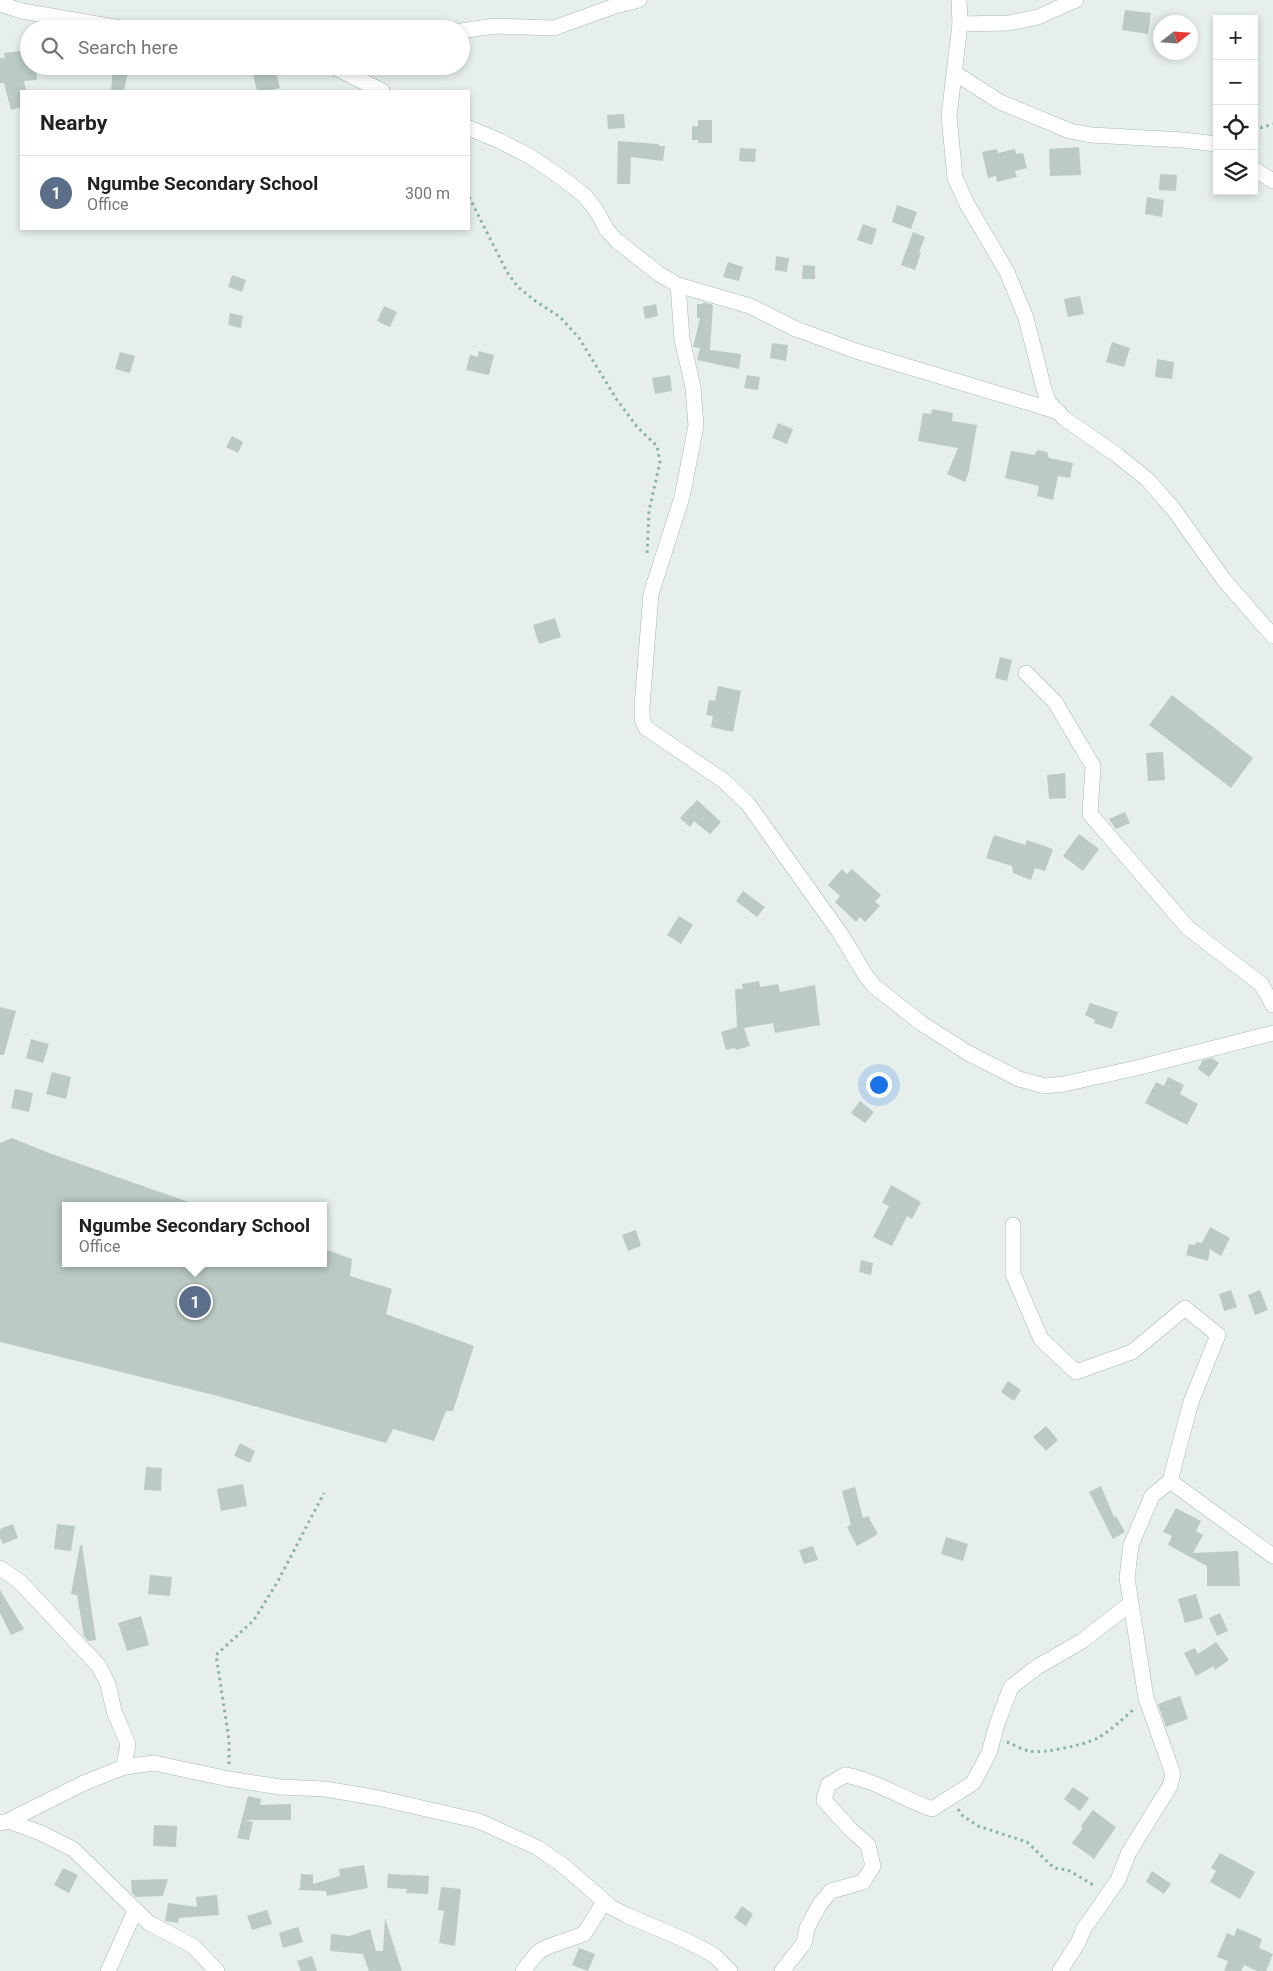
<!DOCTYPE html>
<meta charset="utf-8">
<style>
body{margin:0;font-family:Roboto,sans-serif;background:#f6f6f6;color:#222}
.controls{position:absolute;right:15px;top:15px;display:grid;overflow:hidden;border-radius:0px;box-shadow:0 2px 8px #0003}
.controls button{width:45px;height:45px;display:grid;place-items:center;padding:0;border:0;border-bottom:1px solid #e0e0e0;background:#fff;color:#222;font:25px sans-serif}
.compass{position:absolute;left:1153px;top:15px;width:45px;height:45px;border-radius:50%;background:#fff;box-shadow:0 2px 8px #0003;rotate:73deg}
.you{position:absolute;left:878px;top:1084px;width:18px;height:18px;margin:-12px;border:4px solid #fff;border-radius:50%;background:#1a73e8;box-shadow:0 0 0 8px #1a73e833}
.badge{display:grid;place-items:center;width:32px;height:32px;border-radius:50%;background:#804e3d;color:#fff;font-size:16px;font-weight:700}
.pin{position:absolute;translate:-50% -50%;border:2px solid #fff;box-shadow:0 1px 5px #0006}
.popup{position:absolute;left:62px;top:1202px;width:265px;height:65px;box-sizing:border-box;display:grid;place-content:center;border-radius:0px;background:#fff;filter:drop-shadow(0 1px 4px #0005);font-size:16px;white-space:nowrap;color:#767676}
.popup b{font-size:19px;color:#222}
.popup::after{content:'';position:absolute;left:50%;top:100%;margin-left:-10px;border:10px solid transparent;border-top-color:#fff}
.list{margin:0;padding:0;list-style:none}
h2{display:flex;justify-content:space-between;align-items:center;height:65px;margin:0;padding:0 20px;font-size:21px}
h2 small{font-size:16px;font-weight:400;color:#767676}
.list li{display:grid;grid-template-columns:32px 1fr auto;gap:15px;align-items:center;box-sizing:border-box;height:75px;padding:0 20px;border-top:1px solid #e0e0e0}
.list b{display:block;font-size:19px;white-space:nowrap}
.list p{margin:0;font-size:16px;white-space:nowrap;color:#767676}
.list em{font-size:16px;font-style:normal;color:#767676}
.icon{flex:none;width:28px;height:28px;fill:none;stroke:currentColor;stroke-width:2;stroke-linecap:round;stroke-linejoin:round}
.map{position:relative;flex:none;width:1273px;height:1971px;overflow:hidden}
.search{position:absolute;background:#fff;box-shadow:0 2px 8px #0003;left:20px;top:20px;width:450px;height:55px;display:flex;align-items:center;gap:12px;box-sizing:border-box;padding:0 18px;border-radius:28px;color:#767676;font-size:19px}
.panel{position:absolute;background:#fff;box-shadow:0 2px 8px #0003;left:20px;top:90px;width:450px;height:140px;border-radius:0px}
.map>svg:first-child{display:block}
.building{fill:#bbcac4}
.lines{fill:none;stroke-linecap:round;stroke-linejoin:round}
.street-casing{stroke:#a8b8b2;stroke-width:16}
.path{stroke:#86b3a5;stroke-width:3;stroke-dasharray:2.5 4;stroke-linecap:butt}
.street{stroke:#fff;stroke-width:15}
</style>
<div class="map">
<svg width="1273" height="1971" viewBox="0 0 1273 1971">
<rect width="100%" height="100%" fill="#e6efeb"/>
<g class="building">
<path d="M1125,10L1151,13L1148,34L1122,30Z"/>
<path d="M28,50L29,66H36L37,80L24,81L26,91H21V107L11,110L4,83H0V58H5L4,53Z"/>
<path d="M275,68L280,88L268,91H257L253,74Z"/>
<path d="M113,69L128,71L124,91H111Z"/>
<path d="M624,114L625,128L608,129L607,115Z"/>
<path d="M698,120H712V143H698V140H692V126H698Z"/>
<path d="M618,141L659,144V146H665L663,161L631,157L630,184H617Z"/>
<path d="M1079,147L1081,175L1050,176L1049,149Z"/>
<path d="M740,148L756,149L755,162L739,161Z"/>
<path d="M997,149L998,153L1015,149L1016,154L1023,153L1027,168L1015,171L1017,177L997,182L996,176L988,178L982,152Z"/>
<path d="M1160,174L1177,175L1176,191L1159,190Z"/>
<path d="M1147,197L1164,200L1162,217L1145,214Z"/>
<path d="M897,205L917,212L911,229L892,222Z"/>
<path d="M863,224L877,229L872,245L857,240Z"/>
<path d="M913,232L925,237L919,252L921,253L915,270L901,265Z"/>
<path d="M776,256L789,258L787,272L775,270Z"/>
<path d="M728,262L743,267L739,281L723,277Z"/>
<path d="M803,265L815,266V279H802Z"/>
<path d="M232,275L246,280L242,292L228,287Z"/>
<path d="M1080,296L1084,314L1068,317L1064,299Z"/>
<path d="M703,302L713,305L710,350L741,354L739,369L697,360L700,348L705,349L693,347L700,318H697V304H703Z"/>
<path d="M656,304L658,316L645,319L643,307Z"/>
<path d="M384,306L397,312L390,327L377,321Z"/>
<path d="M230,313L243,316L241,328L228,325Z"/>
<path d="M1112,342L1130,348L1124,367L1106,362Z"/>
<path d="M772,343L788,345L786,361L770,358Z"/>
<path d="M479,351L494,355L489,375L466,370L470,355L478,357Z"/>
<path d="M120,352L135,356L130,373L115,369Z"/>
<path d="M1157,359L1174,362L1172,379L1155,377Z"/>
<path d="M670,375L672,391L655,394L652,378Z"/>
<path d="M747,375L760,377L758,390L744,388Z"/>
<path d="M932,409L953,413L952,421L977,425L969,471L965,482L947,474L958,448L918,441L923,413L931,414Z"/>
<path d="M778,423L793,429L787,444L772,438Z"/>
<path d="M232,436L243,442L238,453L226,447Z"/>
<path d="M1038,450L1047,452L1049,458L1073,463L1070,478L1058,476L1053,500L1037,496L1039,486L1005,478L1011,451L1034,455Z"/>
<path d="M555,618L561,637L539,644L533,625Z"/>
<path d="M1000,657L1012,660L1007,681L995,678Z"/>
<path d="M718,686L741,691L733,732L711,727L713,716L706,715L709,700L715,701Z"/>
<path d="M1172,695L1253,758L1231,788L1149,725Z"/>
<path d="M1163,752L1165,780L1148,781L1146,753Z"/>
<path d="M1065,773L1066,798L1049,799L1047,775Z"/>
<path d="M697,800L721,822L710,834L694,821L690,827L680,818Z"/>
<path d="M1125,812L1130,823L1116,829L1109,819Z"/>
<path d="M1079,834L1099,849L1083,871L1063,856Z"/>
<path d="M994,835L1025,845L1027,840L1053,849L1045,871L1035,868L1031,880L1013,873L1012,866L986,858Z"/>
<path d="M842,869L847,874L852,869L881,895L875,902L880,906L865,922L860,917L856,922L835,902L840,896L828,885Z"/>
<path d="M743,891L765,907L757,917L736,901Z"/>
<path d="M679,916L693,925L681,944L667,935Z"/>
<path d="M759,981L760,987L778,984L780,992L815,985L820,1025L775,1033L773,1023L744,1028L750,1046L736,1050L735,1048L726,1050L721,1032L737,1027L735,989H743L742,984Z"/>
<path d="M1090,1003L1118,1012L1112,1029L1094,1023L1095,1020L1085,1015Z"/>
<path d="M0,1007L16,1011L4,1055H0Z"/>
<path d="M31,1039L49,1044L43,1063L26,1058Z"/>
<path d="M1212,1058L1219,1063L1209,1077L1198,1069L1203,1060Z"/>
<path d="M52,1072L71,1077L66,1099L46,1094Z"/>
<path d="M1168,1077L1184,1085L1180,1094L1198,1104L1187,1125L1145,1103L1156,1082L1164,1086Z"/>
<path d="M15,1089L33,1093L29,1112L11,1108Z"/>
<path d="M860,1101L874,1112L865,1123L851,1113Z"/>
<path d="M12,1138L49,1153L194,1204L193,1206H66V1263H324V1249L352,1259L350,1276L392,1289L386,1314L474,1346L453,1411H446L434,1441L393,1429L386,1443L218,1396L0,1342V1143Z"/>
<path d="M891,1185L921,1202L912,1219L907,1216L892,1246L873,1237L889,1206L882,1203Z"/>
<path d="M1210,1227L1230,1238L1221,1256L1210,1249L1208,1261L1186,1255L1189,1244L1195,1245L1196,1242L1202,1243Z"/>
<path d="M636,1230L641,1246L628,1251L622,1235Z"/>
<path d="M861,1260L873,1263L871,1275L859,1272Z"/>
<path d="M1231,1290L1237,1307L1224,1311L1219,1294Z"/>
<path d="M1260,1290L1268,1310L1255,1315L1248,1295Z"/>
<path d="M1008,1381L1021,1390L1014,1401L1001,1392Z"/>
<path d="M1046,1426L1058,1440L1046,1451L1033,1437Z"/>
<path d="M240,1443L255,1451L250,1463L234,1456Z"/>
<path d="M146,1467L162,1468L161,1491L144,1490Z"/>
<path d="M243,1484L247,1506L221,1511L217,1489Z"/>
<path d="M1101,1486L1114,1517L1116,1516L1125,1532L1113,1539L1089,1492Z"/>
<path d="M855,1487L863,1518L868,1516L878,1534L857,1546L847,1527L851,1525L842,1491Z"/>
<path d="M1176,1508L1201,1521L1196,1531L1203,1535L1193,1553L1238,1551L1240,1586H1207V1566L1168,1545L1172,1536L1163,1532Z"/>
<path d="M13,1524L18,1538L3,1544L0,1538V1529Z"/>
<path d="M57,1524L75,1526L71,1551L54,1549Z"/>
<path d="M946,1537L968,1544L963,1561L941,1554Z"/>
<path d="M80,1545H82L96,1640L88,1641L84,1636L77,1595L71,1594Z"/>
<path d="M813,1546L818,1560L804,1564L799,1550Z"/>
<path d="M150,1575L172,1577L170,1596L148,1594Z"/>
<path d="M0,1590L24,1629L11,1635L0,1613Z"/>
<path d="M1196,1594L1203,1618L1185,1623L1178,1599Z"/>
<path d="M1220,1613L1228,1631L1217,1636L1209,1618Z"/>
<path d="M141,1616L149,1645L127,1651L118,1623Z"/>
<path d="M1216,1642L1229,1660L1215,1670L1214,1666L1196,1676L1184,1653L1195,1648L1198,1654Z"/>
<path d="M1180,1696L1188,1719L1166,1727L1158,1704Z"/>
<path d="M1073,1787L1089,1798L1080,1811L1064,1799Z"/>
<path d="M248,1796L261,1799L260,1805L291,1804V1820H245L253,1822L249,1840L237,1838Z"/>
<path d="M1093,1810L1116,1827L1094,1859L1072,1843L1083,1828L1081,1826Z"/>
<path d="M154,1825L177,1826L176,1847L153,1846Z"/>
<path d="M1220,1853L1255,1872L1240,1899L1210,1882L1216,1871L1211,1868Z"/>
<path d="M364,1865L368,1888L327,1896L326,1891L298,1890L300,1888L301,1874L313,1875V1884L340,1876L339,1869Z"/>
<path d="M63,1868L78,1875L69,1893L54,1885Z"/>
<path d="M1152,1871L1171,1884L1164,1894L1146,1882Z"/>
<path d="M388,1874L429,1876L428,1894L406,1893L407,1889L387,1888Z"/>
<path d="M168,1879L163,1896L136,1897L132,1893L131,1880Z"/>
<path d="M441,1887L461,1889L455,1946L439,1943L444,1911L438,1910Z"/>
<path d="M217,1895L219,1915L179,1918L178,1923L165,1921L168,1903L197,1907L196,1897Z"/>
<path d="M742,1906L753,1914L746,1926L734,1918Z"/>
<path d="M267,1910L272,1924L252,1930L247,1916Z"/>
<path d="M385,1918L402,1971H369L363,1954L330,1951L331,1934L349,1936L370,1929L376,1951H383Z"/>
<path d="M298,1927L303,1942L283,1948L279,1933Z"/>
<path d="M1237,1928L1262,1939L1259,1948L1273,1954L1266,1971H1257L1244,1965L1241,1971H1224L1228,1961L1217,1957L1227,1933L1234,1936Z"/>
<path d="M579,1948L595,1954L588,1971L572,1965Z"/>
<path d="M312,1956L317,1971H301L297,1961Z"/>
</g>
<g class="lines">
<g class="street-casing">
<g id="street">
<path d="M959,0L960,24L949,116L955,178L967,204L1007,272L1026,318L1044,389L1049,403L1065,419L1117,455L1148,480L1174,510L1224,580L1273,636"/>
<path d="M0,4L22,11L126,29"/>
<path d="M960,24L1009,23L1038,17L1076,0"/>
<path d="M461,31L495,26L554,28L615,6L639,0"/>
<path d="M332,66L382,91"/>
<path d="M955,73L1000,102L1070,131L1091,135L1183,140L1217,144"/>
<path d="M469,128L500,141L531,157L562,178L584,195L596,210L607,230L617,241L659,274L678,285L750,306L796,329L856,351L1056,411"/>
<path d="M1254,169L1273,181"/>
<path d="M678,285L682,339L693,387L696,426L682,497L651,594L642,706V719L646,728L724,781L748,804L840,933L866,976L874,986L921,1023L968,1053L1019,1079L1045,1086L1064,1084L1136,1068L1273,1033"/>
<path d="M1026,673L1055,702L1093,766L1090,814L1188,928L1261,984L1273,1005"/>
<path d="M1013,1225V1274L1041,1339L1076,1372L1132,1352L1185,1308L1218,1335L1191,1402L1170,1481L1152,1496L1131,1545L1127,1578L1146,1698L1173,1774L1170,1786L1129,1852L1118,1880L1083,1930L1079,1941L1060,1971"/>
<path d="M1170,1481L1273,1556"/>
<path d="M0,1568L20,1582L98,1665L108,1684L114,1711L128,1744L124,1767"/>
<path d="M8,1821L41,1833L73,1849L149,1923L193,1946L217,1971"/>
<path d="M0,1823L8,1821L84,1783L124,1767L154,1763L229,1779L280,1787L325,1789L378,1798L479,1821L538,1848L564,1866L611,1907L626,1915L685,1940L714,1955L730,1971"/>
<path d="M108,1971L135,1911"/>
<path d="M523,1971L538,1952L547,1947L584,1934L604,1902"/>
<path d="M782,1971L804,1943L807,1928L820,1904L831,1891L863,1882L873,1866L868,1845L851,1830L824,1800L828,1785L845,1775C875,1780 903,1799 932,1809L973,1783L989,1753L997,1724L1011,1687L1037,1667L1082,1641L1130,1604"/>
</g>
</g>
<g class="path">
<path d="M1254,130L1273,124"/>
<path d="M469,197L507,272L518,287L534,300L560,317L579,338L617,400L638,428L657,446L660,462L649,511L647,556"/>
<path d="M1007,1742C1014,1745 1022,1749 1029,1751C1044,1754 1084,1745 1098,1738C1111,1730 1123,1719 1135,1708"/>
<path d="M229,1764V1740L216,1655L254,1620L278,1581L324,1493"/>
<path d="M958,1809L963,1816L978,1826L1027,1842L1054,1868L1068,1870L1095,1886"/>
</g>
<use href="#street" class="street"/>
</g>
</svg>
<div class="controls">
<button>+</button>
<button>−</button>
<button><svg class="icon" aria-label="locate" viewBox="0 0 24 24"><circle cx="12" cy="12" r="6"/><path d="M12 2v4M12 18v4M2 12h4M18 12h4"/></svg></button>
<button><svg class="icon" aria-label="layers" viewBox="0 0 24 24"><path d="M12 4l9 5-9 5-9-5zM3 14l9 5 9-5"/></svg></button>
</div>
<svg class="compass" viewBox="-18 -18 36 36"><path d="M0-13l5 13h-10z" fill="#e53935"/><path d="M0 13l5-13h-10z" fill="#767676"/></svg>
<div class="you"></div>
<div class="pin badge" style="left:195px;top:1302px;background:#5c6f8a">1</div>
<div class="popup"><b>Ngumbe Secondary School</b>Office</div>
<div class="search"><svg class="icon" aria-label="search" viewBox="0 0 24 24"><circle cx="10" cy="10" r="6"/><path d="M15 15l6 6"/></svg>Search here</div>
<section class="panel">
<h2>Nearby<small></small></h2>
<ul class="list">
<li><span class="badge" style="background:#5c6f8a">1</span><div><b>Ngumbe Secondary School</b><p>Office</p></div><em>300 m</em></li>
</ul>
</section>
</div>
